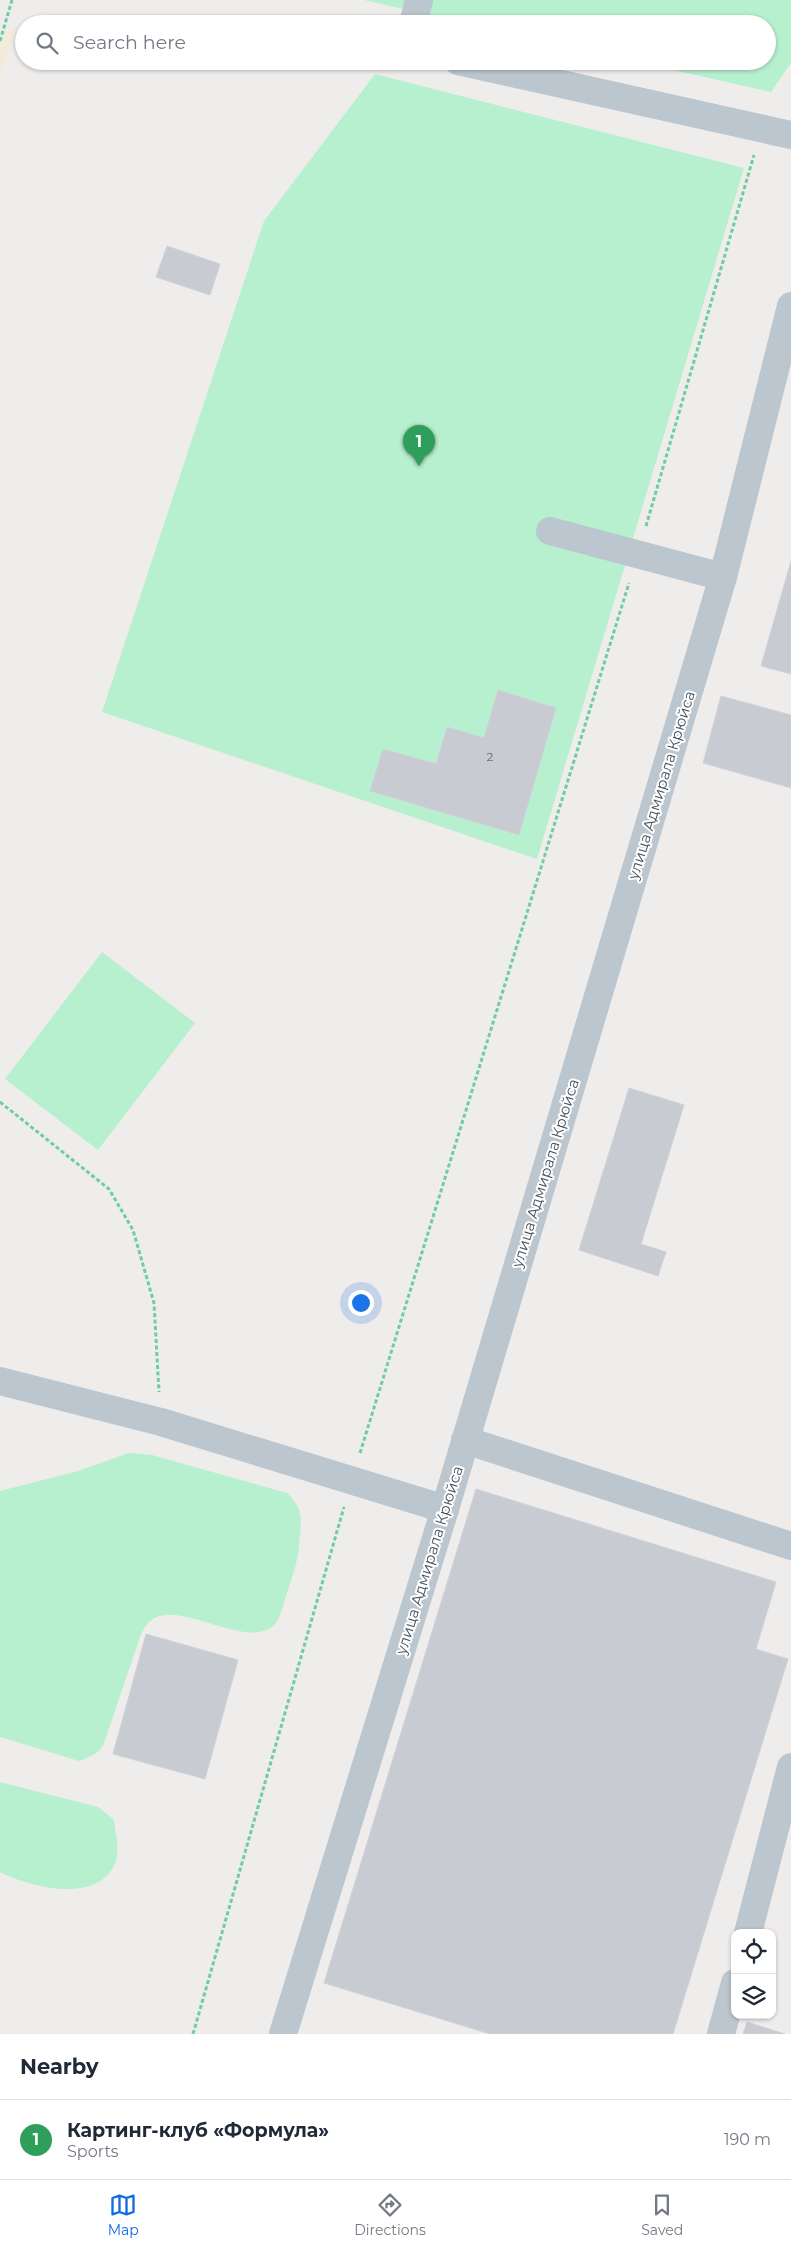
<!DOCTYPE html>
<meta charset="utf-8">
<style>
body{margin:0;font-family:Montserrat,sans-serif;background:#f2f2f3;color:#1f2937}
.controls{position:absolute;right:15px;bottom:15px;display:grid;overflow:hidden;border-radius:10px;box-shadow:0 1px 4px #0004}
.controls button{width:45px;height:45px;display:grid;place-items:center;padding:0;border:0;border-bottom:1px solid #e0e1e3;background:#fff;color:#1f2937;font:25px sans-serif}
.you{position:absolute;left:360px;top:1302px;width:18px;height:18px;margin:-12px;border:4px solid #fff;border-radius:50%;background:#1a73e8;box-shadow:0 0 0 8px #1a73e833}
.badge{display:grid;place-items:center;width:32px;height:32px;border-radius:50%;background:#126ae2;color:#fff;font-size:16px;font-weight:700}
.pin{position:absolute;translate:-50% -41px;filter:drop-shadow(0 1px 2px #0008)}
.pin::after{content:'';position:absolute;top:26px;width:18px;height:15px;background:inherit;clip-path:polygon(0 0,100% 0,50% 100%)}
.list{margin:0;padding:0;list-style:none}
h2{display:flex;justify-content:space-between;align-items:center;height:65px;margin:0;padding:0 20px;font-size:21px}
h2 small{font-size:16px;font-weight:400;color:#747a83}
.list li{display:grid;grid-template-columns:32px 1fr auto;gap:15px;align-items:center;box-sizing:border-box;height:80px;padding:0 20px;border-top:1px solid #e0e1e3}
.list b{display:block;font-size:19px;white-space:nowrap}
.list p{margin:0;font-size:16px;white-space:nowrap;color:#747a83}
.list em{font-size:16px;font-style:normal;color:#747a83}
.icon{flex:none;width:28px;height:28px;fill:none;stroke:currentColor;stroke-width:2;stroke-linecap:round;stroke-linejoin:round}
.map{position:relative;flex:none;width:791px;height:2034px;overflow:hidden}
.search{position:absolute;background:#fff;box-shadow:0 1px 4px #0004;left:15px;right:15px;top:15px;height:55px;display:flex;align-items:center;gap:12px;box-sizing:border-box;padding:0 18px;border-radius:28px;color:#747a83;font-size:19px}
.sheet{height:145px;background:#fff}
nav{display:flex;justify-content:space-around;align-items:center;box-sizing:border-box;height:70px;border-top:1px solid #e0e1e3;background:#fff;font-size:14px;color:#747a83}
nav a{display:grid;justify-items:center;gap:2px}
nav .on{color:#126ae2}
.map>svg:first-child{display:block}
.green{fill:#b7f0ce}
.sand{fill:#f2ebdb}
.building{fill:#c8cbd1;stroke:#cfd2d8}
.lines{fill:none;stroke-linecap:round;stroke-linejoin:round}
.path{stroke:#6ecea0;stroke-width:3;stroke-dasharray:4 2.5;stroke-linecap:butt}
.minor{stroke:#bcc6cf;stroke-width:28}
.labels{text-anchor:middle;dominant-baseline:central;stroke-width:4;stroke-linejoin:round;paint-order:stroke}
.number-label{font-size:12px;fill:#656e78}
.street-label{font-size:15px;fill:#444f5a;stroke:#fff}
</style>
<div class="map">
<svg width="791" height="2034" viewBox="0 0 791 2034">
<rect width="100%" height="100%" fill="#efecec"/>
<g class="green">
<path d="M364,0H791V63L771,92L634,61H767V24H469Z"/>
<path d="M375,74L744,168L537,859L102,712L264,221Z"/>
<path d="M102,952L195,1023L98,1150L5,1079Z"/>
<path d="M129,1453L152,1455L287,1493C305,1510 301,1522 299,1545C298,1562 292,1577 287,1593C283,1604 281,1620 272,1627C244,1648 180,1601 153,1619C145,1624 142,1632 139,1640L103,1746C97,1754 90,1757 79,1761L0,1737V1491L78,1471Z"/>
<path d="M0,1782L98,1807L114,1820C115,1833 120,1848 116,1861C100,1905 32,1888 0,1872Z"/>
</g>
<path class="sand" d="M17,28L0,77V33Z"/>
<g class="building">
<path d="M167,246L220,264L210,295L156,277Z"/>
<path d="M791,561V674L761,666Z"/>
<path d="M498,690L556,708L519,835L370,791L383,749L436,764L447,727L484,738Z"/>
<path d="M721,696L791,715V788L703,763Z"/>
<path d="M629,1088L684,1105L641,1244L666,1252L658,1276L579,1250Z"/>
<path d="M476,1489L776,1582L756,1649L788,1659L673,2034H490L324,1983Z"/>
<path d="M146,1634L238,1660L205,1779L113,1754Z"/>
<path d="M747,2022L785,2034H743Z"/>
</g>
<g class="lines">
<g class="path">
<path d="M0,41L12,0"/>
<path d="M646,526L754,155"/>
<path d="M0,1102L109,1189L133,1230L154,1303L159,1392"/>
<path d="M360,1453L629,583"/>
<path d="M193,2034L344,1507"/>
</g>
<g class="minor">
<path d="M413,24L419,0"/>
<path d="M458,61L791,135"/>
<path d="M550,531L723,577"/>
<path d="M0,1381L161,1422L445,1509"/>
<path d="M465,1440L791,1546"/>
<path d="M748,1933L791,1767"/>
<path d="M283,2034L445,1509L723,577L791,306"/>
<path d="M721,2034L735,1983"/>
</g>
</g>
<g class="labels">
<g class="number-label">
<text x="490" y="756">2</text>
</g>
<g class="street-label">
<text transform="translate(661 785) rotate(-73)">улица Адмирала Крюйса</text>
<text transform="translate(545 1173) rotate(-73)">улица Адмирала Крюйса</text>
<text transform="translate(429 1560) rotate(-73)">улица Адмирала Крюйса</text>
</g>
</g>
</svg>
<div class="controls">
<button><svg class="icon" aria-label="locate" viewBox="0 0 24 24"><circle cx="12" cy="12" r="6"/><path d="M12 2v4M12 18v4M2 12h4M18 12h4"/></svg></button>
<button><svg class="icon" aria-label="layers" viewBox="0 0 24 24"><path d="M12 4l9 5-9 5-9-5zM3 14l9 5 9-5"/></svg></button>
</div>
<div class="you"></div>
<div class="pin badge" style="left:419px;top:466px;background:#2e9e5b">1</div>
<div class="search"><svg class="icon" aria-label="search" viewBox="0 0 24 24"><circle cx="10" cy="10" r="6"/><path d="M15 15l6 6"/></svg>Search here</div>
</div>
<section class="sheet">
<h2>Nearby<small></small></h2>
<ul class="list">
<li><span class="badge" style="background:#2e9e5b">1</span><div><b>Картинг-клуб «Формула»</b><p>Sports</p></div><em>190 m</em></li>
</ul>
</section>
<nav>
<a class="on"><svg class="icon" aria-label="map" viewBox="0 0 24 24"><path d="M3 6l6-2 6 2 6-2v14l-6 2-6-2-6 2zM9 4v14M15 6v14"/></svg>Map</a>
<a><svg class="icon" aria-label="directions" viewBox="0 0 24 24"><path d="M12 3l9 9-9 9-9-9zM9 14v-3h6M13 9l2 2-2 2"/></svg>Directions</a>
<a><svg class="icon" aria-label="saved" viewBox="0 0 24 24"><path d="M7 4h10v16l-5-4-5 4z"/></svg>Saved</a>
</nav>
